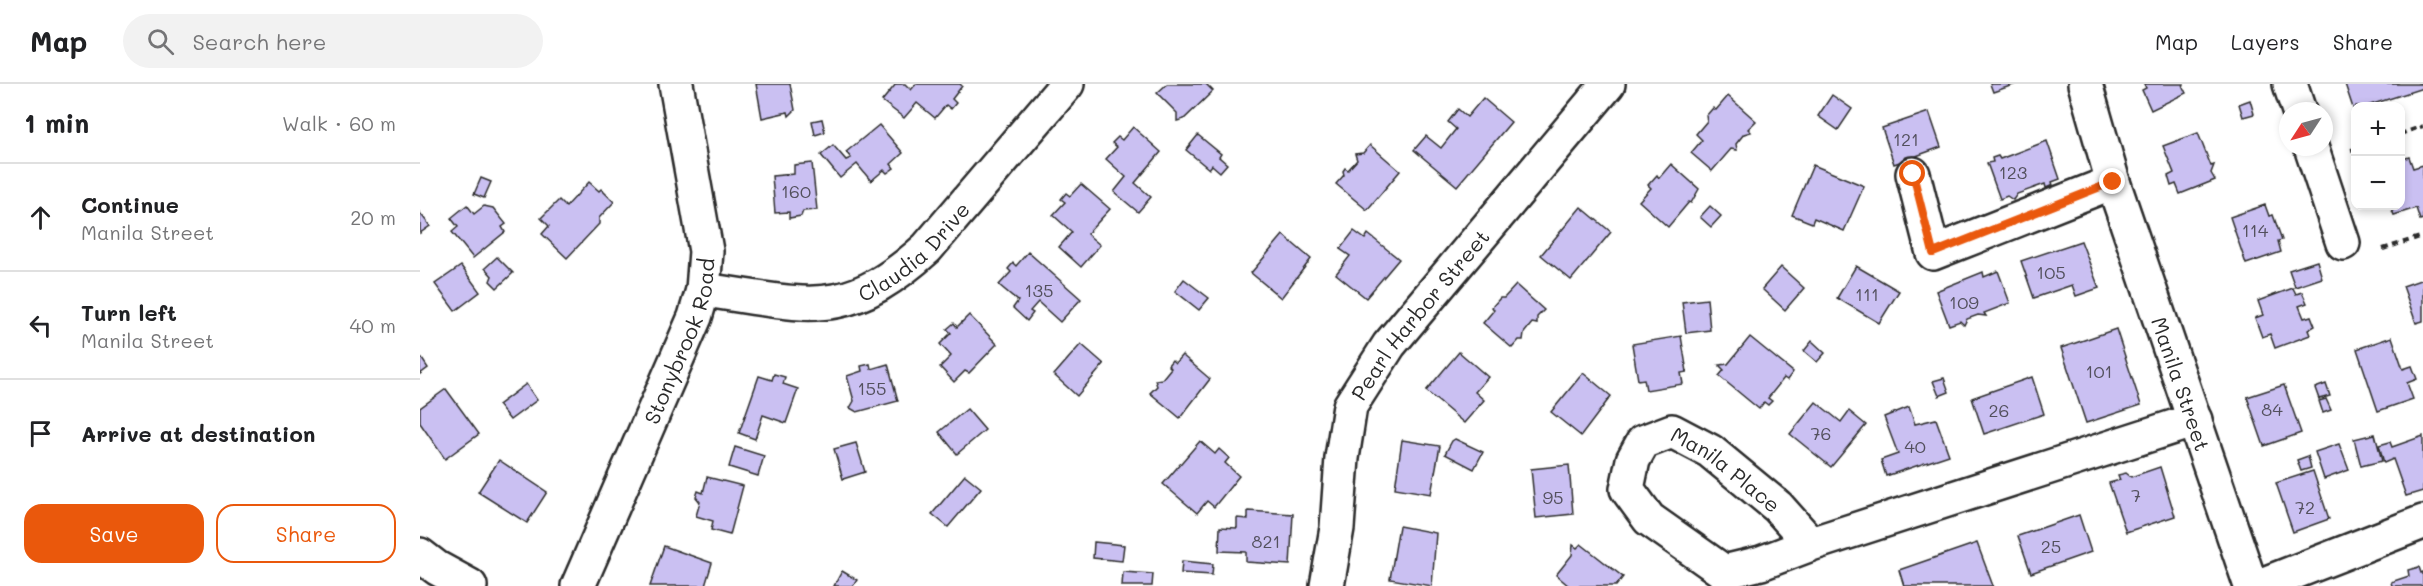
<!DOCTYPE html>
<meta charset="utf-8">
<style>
body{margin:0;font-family:Mali,sans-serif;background:#f2f2f2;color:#202124}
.controls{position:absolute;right:18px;top:18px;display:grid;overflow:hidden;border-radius:12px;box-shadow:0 3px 9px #0003}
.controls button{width:54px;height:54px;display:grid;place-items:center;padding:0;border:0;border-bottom:2px solid #e0e0e0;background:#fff;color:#202124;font:30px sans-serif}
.compass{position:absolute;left:1859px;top:18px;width:54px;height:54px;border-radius:50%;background:#fff;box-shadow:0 3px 9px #0003;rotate:234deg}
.stop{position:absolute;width:18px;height:18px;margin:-14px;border:4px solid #ea580c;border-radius:50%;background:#fff}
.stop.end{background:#ea580c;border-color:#fff;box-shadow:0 2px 6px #0008}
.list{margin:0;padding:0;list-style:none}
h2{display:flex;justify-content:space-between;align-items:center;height:78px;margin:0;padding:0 24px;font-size:26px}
h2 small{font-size:20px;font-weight:400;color:#757577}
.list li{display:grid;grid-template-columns:39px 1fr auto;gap:18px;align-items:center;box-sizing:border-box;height:108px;padding:0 24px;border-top:2px solid #e0e0e0}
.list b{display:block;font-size:22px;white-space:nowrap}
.list p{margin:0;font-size:20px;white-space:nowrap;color:#757577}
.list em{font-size:20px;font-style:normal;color:#757577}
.actions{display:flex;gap:12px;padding:18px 24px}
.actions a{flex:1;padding:14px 0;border:2px solid #ea580c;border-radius:18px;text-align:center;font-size:21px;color:#ea580c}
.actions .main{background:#ea580c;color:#fff}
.icon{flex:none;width:33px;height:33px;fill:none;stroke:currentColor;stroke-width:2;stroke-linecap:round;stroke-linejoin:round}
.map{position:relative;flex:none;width:2003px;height:502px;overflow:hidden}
header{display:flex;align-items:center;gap:36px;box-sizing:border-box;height:84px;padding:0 30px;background:#fff;border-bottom:2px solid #e0e0e0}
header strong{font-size:28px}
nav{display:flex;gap:33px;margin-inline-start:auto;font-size:21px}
.search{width:420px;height:54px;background:#f2f2f2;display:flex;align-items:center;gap:15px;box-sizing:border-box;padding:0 21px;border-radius:33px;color:#757577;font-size:22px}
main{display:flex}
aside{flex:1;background:#fff}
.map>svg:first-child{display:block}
.building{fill:#cac0f2;stroke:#2b2b2b;stroke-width:1.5}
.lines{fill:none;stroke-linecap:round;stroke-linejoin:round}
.minor-casing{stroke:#2b2b2b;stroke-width:38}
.path{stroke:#2b2b2b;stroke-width:4;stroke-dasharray:6 4.5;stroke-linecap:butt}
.minor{stroke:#fff;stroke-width:33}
.route{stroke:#ea580c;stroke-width:8}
.labels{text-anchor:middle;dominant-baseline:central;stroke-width:6;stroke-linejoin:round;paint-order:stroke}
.number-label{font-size:18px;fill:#53505d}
.street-label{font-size:21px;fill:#2b2b2b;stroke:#fff}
</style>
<header>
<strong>Map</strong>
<div class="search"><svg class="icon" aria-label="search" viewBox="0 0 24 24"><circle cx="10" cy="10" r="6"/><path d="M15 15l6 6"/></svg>Search here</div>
<nav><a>Map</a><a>Layers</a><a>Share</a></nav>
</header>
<main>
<aside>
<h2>1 min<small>Walk · 60 m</small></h2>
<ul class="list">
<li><svg class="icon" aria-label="ahead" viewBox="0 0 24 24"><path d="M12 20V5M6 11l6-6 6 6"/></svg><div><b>Continue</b><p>Manila Street</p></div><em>20 m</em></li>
<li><svg class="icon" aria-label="left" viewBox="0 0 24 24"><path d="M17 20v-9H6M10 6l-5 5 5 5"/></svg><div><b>Turn left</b><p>Manila Street</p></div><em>40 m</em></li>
<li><svg class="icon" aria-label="arrive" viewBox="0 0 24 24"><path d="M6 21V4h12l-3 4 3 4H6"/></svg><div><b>Arrive at destination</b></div></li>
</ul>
<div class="actions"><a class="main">Save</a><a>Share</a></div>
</aside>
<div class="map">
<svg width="2003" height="502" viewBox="0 0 2003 502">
<rect width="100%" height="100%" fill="#fff"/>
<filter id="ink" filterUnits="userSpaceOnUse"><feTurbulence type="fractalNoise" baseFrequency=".0167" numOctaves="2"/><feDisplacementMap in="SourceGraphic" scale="12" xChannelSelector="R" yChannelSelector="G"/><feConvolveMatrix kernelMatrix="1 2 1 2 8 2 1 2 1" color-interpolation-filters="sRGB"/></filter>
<g filter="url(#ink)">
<g class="building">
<path d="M336,0H370L375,26L369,32L368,28L342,34Z"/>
<path d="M476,0H485L491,6L496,0H540L542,2L532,15L536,19L531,25L526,21L515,34L497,19L484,34L462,17Z"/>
<path d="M747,0H786L793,7L764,35L757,37V29L737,9Z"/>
<path d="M1570,0H1596L1573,8Z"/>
<path d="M1724,0H1764L1763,3L1766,9L1731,26L1722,6L1726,4Z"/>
<path d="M1925,0H2003V4L1947,22H1936L1934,27Z"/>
<path d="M1412,11L1432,25L1418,46L1398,32Z"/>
<path d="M1308,12L1336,37L1328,45L1331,48L1324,50L1316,60L1317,66L1311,65L1292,87L1271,69L1282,56L1276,50L1287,37L1286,32L1293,24L1296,26Z"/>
<path d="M1063,14L1091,38L1037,102L994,66L1006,52L1021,64L1036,45L1028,38L1038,25L1047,33Z"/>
<path d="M1830,16L1834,30L1823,33L1819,20Z"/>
<path d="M1509,28L1521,63L1474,80L1462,44Z"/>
<path d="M402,35L405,48L395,51L392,37Z"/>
<path d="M459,41L483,69L471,80L474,84L467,89L464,86L451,97L437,80L420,94L401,71L413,61L426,76L431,74L426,68Z"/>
<path d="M713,43L741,68L715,99L731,113L718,128L694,108L706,93L686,75L697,63L692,59L698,53L702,56Z"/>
<path d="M1778,49L1791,82L1794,81L1791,89L1795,96L1760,110L1756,100L1751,102L1748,92L1754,89L1743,62Z"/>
<path d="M778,51L801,70L799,73L807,80L800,88L792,81L789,85L766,66Z"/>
<path d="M1627,57L1640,95L1632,98L1633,101L1626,104L1625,100L1597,110L1593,116L1587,112L1580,115L1567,79L1573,78L1572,74L1578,72L1580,75Z"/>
<path d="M950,61L980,87L947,126L916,100L924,91L923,87L925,84L928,86L937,76L935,70L943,69Z"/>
<path d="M1989,73L1993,84L2003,81V135L2000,136L1996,124L1974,131L1970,122H1980V76Z"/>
<path d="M392,79L397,126L383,127L381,132L369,134V128L355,129L352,92L374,90V81Z"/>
<path d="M1251,80L1279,105L1271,119L1269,118L1248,143L1219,117L1231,104L1228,101L1237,91L1239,94Z"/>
<path d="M1393,81L1444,102L1424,147L1394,134L1392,139L1372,131Z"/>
<path d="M61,94L71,98L64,114L54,110Z"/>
<path d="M169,98L179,107L181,105L194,118L179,134V140L147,174L122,150L129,142L121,134L139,116L146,123Z"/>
<path d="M661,100L690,125L667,150L680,161L661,183L639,163L652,148L633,131L645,118L641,115L646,109L650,112Z"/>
<path d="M47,121L54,130L64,122L73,124L86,140L82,143L85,148L53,174L32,148L38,143L31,134Z"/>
<path d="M1845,121L1849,132L1853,131L1862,156L1858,157L1861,168L1826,180L1810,133Z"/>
<path d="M1290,122L1301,132L1291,143L1280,133Z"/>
<path d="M1161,123L1191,148L1151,196L1121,171Z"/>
<path d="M0,129L10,142L0,149Z"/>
<path d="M934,147L945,155L948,150L979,175L946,214L916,190L930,172L920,165Z"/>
<path d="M863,151L891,175L861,214L831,189Z"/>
<path d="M1661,157L1679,204L1656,212L1652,201L1614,214L1601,177Z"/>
<path d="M608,168L661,215L640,238L618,218L610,227L613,229L607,237L593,224L598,217L579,201L591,188L588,185L593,179L596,182Z"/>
<path d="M77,173L93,189L77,204L70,197L72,192L65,184Z"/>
<path d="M1897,177L1902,194L1875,203L1869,186Z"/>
<path d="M41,182L60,208L35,227L15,200Z"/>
<path d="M1436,182L1479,207L1459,239L1417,214Z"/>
<path d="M1361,183L1384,204L1365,226L1342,205Z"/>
<path d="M1578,187L1590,219L1564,229L1566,232L1558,231L1547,235L1544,241L1540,237L1529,241L1516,207L1563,188L1564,193Z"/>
<path d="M764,195L789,214L779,226L755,207Z"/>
<path d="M2003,195V237L1996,239L1983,202Z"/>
<path d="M1096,201L1124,226L1117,233V240L1112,239L1104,249L1103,256H1099L1092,264L1063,239L1074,226L1072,223L1080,214H1084Z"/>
<path d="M1873,204L1876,210L1882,208L1887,219L1879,222L1884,234L1891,232L1895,242L1888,246L1890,251L1855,264L1850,250L1842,253L1835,234L1843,231L1838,217Z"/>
<path d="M1287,215L1290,246L1266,249L1262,218Z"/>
<path d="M549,231L577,260L549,289L545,287L534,298L520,283L531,272L520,260L531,249L527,245L534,239L537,243Z"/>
<path d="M1696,245L1721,321L1666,339L1641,264Z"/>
<path d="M1261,252L1267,288L1261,289L1263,300L1226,306L1224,295L1218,296L1212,260Z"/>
<path d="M1330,253L1373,288L1367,296L1364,294L1348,314L1352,317L1348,321L1344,318L1339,325L1299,292L1304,286L1299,281L1308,280Z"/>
<path d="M1972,253L1983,285L1992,282L1997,295L1987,299L1993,315L1958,327L1937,265Z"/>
<path d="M1392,257L1405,269L1397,278L1384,267Z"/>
<path d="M661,260L684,280L657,312L634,291Z"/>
<path d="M1039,268L1068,293L1055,308L1064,316L1044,339L1006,307Z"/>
<path d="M762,271L790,295L760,334L730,309L737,302L735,296L742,295L751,284L748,281L752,276L755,279Z"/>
<path d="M0,272L8,284L0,290Z"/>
<path d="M450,280L451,285L468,280L478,317L437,328L430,324L434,317L427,292L442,287L441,282Z"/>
<path d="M1163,289L1191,312L1161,352L1131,328Z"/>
<path d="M354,290L365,293L363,300L378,305L366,339L343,331L335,355L319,349L339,292L352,296Z"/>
<path d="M1612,293L1624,330L1564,350L1552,314Z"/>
<path d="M1524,294L1529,308L1519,312L1513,297Z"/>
<path d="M106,300L117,316L90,336L78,321Z"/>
<path d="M1906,300L1910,312L1899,315L1895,304Z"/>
<path d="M1864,301L1881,349L1844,362L1827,313Z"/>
<path d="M26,305L59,350L25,375L0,339V324Z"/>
<path d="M1906,315L1911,326L1903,329L1899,317Z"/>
<path d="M1396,318L1421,338L1429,327L1446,341L1411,383L1370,350Z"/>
<path d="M1489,323L1495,340L1516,335L1529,371L1466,392L1461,376L1478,370L1464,333Z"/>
<path d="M547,325L565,346L537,370L519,348Z"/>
<path d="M1955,350L1962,377L1941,382L1934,355Z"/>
<path d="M2003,352V407L1986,412L1973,375L1964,379L1959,361L1970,358L1972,363Z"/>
<path d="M1035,355L1063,368L1054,385L1025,370L1032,357Z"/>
<path d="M982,356L1020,362L1011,410L975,404Z"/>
<path d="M780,357L795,370L799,365L809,374L805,379L819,392L794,423L787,417L777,429L743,400Z"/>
<path d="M436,359L445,388L423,395L414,365Z"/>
<path d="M1919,360L1929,386L1904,395L1895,368Z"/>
<path d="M315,363L344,372L338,392L309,383Z"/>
<path d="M1888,372L1891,384L1881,387L1877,376Z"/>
<path d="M79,376L127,408L107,439L58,408Z"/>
<path d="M1149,381L1153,430L1116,434L1111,385Z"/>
<path d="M1740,383L1755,432L1706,448L1689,399L1700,396L1698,391L1706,389L1711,393Z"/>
<path d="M1893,387L1909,435L1873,448L1856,399Z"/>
<path d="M545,391L561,404L528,443L512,430Z"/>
<path d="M287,393L323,402L310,451L291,446L293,437L276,432L280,418L276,413L278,407L283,409Z"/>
<path d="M828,427L873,430L870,481L826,478V468L799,467L800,443L817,444V434L828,435Z"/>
<path d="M1659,431L1671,468L1611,489L1598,452Z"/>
<path d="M979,442L1016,449L1012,502L970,495Z"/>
<path d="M674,458L704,461L702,477L673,474Z"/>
<path d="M1557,459L1573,502H1484L1479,486Z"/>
<path d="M1161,460L1203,493L1196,502H1149L1136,491L1152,471L1153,461L1157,464Z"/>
<path d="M244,462L292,479L285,502H230Z"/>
<path d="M762,477L793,480L792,491L761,489Z"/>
<path d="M1999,483L2001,489L2003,488V502H1972L1971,498L1989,492L1988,486Z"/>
<path d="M422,487L437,496L433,502H414Z"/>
<path d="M703,488L733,490L732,502H702Z"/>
</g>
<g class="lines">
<g class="minor-casing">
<g id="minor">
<path id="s1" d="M1665,0L1693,98L1831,502"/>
<path d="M1870,0L1879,27"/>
<path d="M1891,63L1923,159"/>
<path d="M1493,90L1513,169L1693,98"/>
<path id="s2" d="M283,206C385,219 422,241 507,164L647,0"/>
<path id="s3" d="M1391,460L1341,479L1304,488L1229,435L1207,405L1213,376L1223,358L1252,347L1290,367L1358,423L1391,460L1775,336"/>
<path d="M0,471L17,484L50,502"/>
<path id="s4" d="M158,502L275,233L283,206L286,167L256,0"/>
<path id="s5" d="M907,502L917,444L922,374L930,322L969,261L1188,0"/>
<path d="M1839,502L2003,438"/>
</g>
</g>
<g class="path">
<path d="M1980,50L2003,42"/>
<path d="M1931,66L1936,65"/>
<path d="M1963,165L2003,152"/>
</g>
<use href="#minor" class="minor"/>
</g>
</g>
<g class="lines" filter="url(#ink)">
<path class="route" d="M1493,90L1513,169L1693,98"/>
</g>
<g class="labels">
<g class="number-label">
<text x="1486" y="55">121</text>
<text x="1593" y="88">123</text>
<text x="376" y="107">160</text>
<text x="1835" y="146">114</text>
<text x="1631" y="188">105</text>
<text x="619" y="206">135</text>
<text x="1447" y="210">111</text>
<text x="1544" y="218">109</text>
<text x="1679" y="287">101</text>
<text x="452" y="304">155</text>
<text x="1852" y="325">84</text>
<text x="1579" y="326">26</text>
<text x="1401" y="349">76</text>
<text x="1495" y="362">40</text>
<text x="1716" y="411">7</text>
<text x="1133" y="413">95</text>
<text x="1885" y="423">72</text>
<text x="846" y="457">821</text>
<text x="1631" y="462">25</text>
</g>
<g class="street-label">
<text stroke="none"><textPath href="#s2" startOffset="228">Claudia Drive</textPath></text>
<text stroke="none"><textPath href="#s5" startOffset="297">Pearl Harbor Street</textPath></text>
<text stroke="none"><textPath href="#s4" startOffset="266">Stonybrook Road</textPath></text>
<text stroke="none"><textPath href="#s1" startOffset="315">Manila Street</textPath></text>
<text stroke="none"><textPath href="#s3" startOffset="368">Manila Place</textPath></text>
</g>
</g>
</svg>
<div class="controls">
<button>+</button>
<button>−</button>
</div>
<svg class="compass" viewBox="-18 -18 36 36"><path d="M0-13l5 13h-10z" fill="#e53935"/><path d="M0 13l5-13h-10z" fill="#757577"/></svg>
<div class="stop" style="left:1493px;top:90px"></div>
<div class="stop end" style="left:1693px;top:98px"></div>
</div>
</main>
